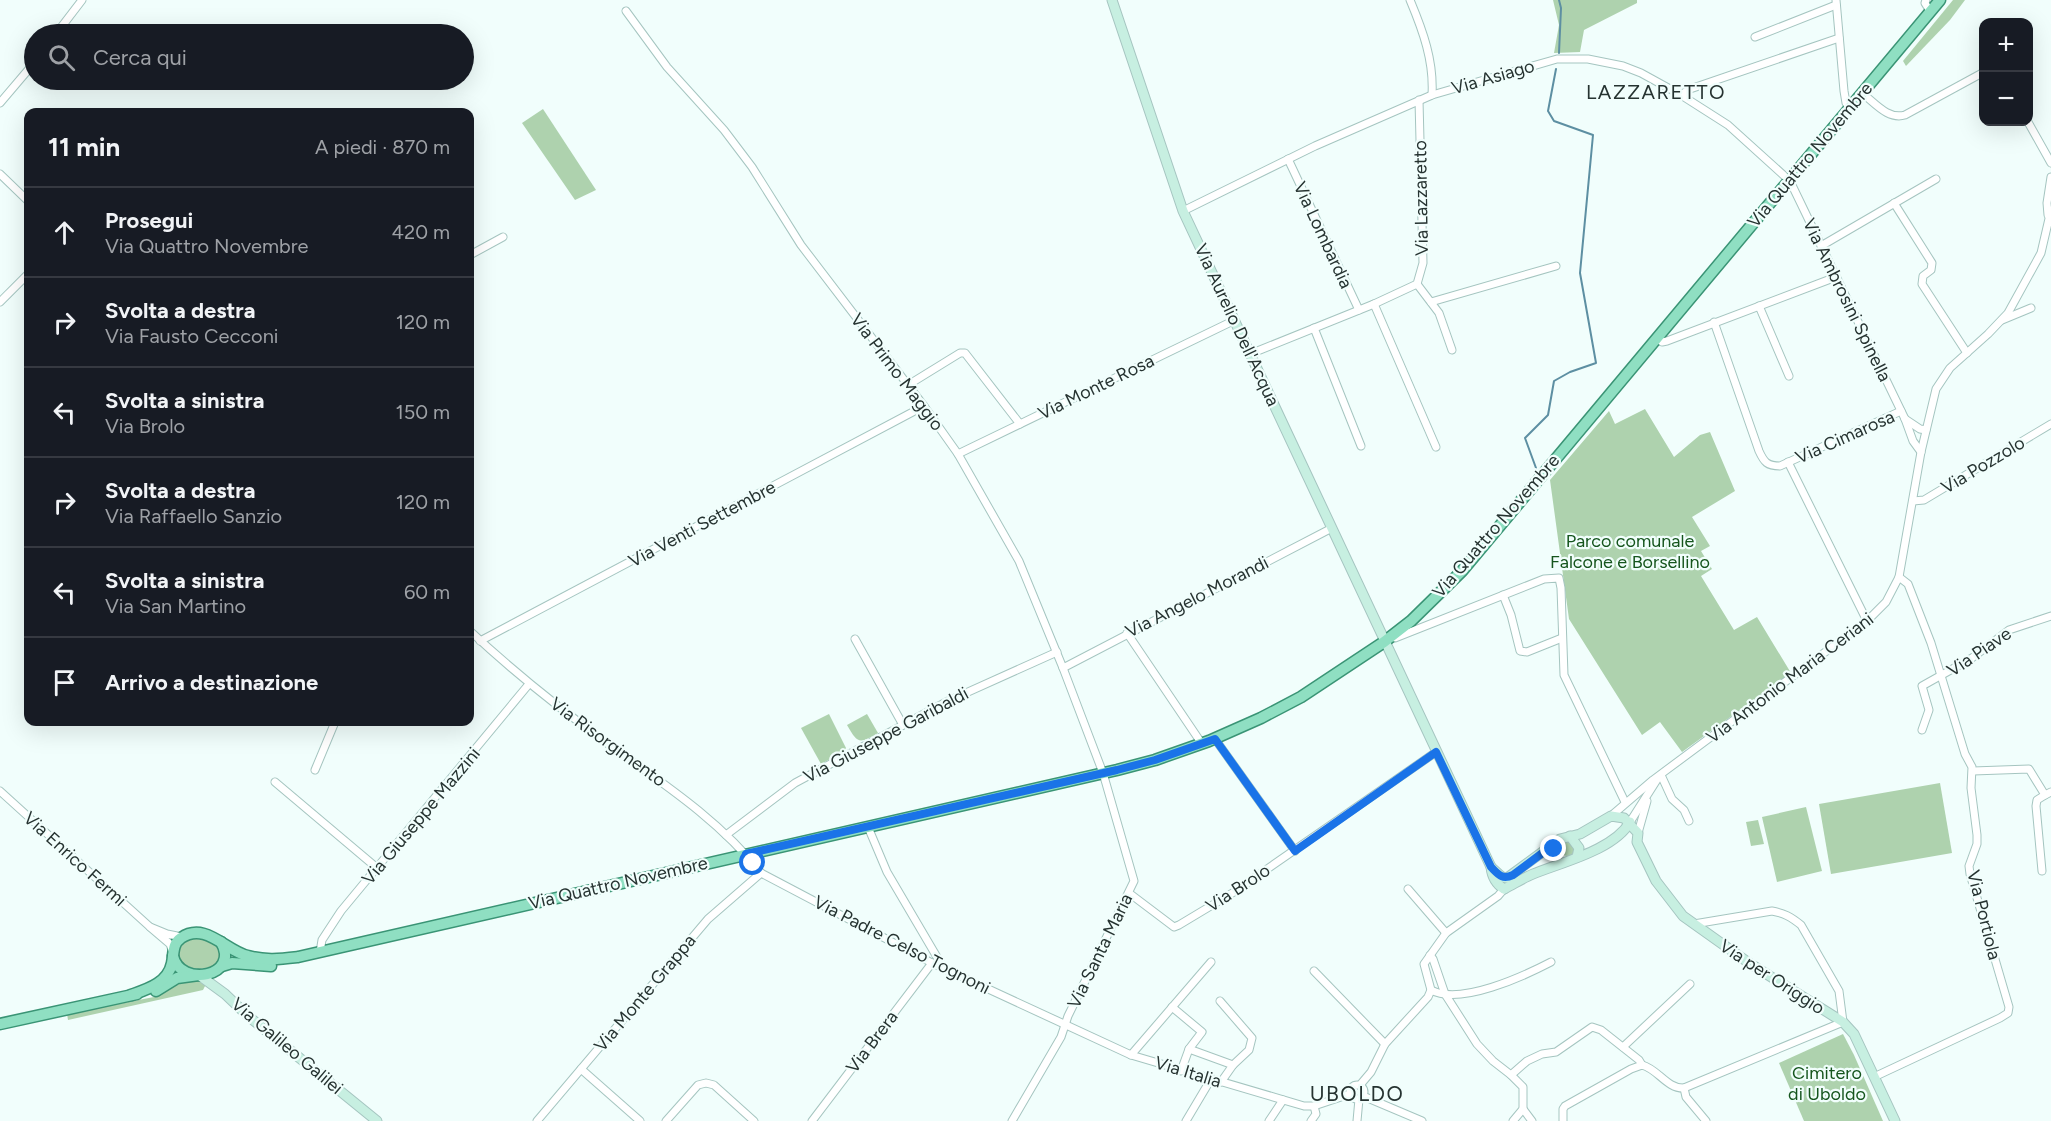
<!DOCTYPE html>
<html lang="it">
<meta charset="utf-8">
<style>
body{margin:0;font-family:Figtree,sans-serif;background:#20242c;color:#f1f3f6}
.controls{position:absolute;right:18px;top:18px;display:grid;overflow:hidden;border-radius:12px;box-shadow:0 6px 24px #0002}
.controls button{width:54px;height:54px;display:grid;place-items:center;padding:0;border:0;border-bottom:2px solid #363941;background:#171b24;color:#f1f3f6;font:30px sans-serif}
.stop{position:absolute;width:18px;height:18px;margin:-14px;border:4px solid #1a73e8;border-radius:50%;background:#fff}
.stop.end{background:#1a73e8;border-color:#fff;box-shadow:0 2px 6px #0008}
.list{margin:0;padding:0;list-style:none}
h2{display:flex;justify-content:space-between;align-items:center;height:78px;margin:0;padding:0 24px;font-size:26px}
h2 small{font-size:20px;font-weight:400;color:#9ea1a6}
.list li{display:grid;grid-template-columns:39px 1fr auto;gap:18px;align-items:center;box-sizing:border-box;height:90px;padding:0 24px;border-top:2px solid #363941}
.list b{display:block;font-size:22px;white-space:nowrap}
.list p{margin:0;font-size:20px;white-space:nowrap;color:#9ea1a6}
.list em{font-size:20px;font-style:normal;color:#9ea1a6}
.icon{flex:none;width:33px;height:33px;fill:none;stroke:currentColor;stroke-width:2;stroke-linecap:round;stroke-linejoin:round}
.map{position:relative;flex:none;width:2051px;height:1121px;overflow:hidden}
.search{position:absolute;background:#171b24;box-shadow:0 6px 24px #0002;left:24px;top:24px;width:450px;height:66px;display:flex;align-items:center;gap:15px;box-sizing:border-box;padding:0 21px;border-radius:33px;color:#9ea1a6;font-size:22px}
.panel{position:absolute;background:#171b24;box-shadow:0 6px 24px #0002;left:24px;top:108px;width:450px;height:618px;border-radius:12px}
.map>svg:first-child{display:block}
.green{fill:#aed2ae}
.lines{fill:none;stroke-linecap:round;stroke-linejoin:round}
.stream{stroke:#5d8fa2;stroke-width:2}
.street-casing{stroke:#a5c5c0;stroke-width:9}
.secondary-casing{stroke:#a5c5c0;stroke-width:11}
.primary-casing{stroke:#3a9475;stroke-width:13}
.street{stroke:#fff;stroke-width:7}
.secondary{stroke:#c7efe1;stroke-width:9}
.primary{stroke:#8fdfc2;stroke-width:10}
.route{stroke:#1a73e8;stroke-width:8}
.labels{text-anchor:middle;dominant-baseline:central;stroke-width:4.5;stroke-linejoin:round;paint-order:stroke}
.street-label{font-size:18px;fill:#263331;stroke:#f1fefc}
.park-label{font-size:18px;fill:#15551d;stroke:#f1fefc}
.neighbourhood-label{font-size:20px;letter-spacing:1.5px;fill:#263331;stroke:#f1fefc}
.quarter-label{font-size:21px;letter-spacing:1.5px;fill:#263331;stroke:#f1fefc}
</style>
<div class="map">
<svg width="2051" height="1121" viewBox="0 0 2051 1121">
<rect width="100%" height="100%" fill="#f1fefc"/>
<g class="green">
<path d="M1553,0H1637V3L1584,30L1580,52L1554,53L1559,25Z"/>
<path d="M1953,0H1965L1950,20L1906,66L1903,61Z"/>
<path d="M543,109L596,190L575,200L522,123Z"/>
<path d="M1645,409L1674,457L1700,435L1710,432L1735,491L1692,517L1710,546L1701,551L1712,569L1701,576L1734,630L1757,617L1791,673L1682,752L1660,722L1642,735L1569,619L1550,480L1609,411L1615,424Z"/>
<path d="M829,714L846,748L843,752L821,764L801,728Z"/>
<path d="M867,714L878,733C859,744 858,744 847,725Z"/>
<path d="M1940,783L1952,853L1831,874L1819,804Z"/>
<path d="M1806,807L1822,871L1777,882L1762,817Z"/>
<path d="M1758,820L1764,844L1751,846L1746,822Z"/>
<circle cx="1567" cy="849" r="7"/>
<path d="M192,939C205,939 215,940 221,953L217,964C205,970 193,971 182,963C175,952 179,942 192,939Z"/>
<path d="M199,979L206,984L203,990L68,1020L67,1014L159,996L176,983Z"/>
<path d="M1843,1034L1854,1055L1883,1121H1804L1779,1063Z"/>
</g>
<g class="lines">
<g class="stream">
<path d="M1559,0L1561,8L1559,53"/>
<path d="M1536,468L1525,438L1548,415L1554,381L1570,372L1596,363L1580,273L1593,135L1554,121L1548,111L1556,69"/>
</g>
<g class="street-casing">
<g id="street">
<path d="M1410,0C1423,31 1434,61 1432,95"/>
<path d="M1836,0L1844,91L1846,103L1850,108"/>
<path d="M1926,0L1925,3L1930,11"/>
<path d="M626,11L667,67L724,130L752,167L801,245L924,406L958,454L1019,561L1063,668L1103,773L1134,881L1068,1016L1061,1037L1012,1121"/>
<path d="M56,34L82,0"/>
<path d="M1755,37L1836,5"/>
<path d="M1862,93C1875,103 1888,120 1905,115L1984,72"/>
<path d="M1681,95L1690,89L1839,38"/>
<path d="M0,103L34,63"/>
<path d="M2028,122L2051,163"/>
<path d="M1288,159L1359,310"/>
<path d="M0,174L28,201"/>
<path d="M1894,203L1932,263L1931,270L1923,276L1922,284L1967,353"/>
<path d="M1183,211L1315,146L1432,95L1557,59H1588L1623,66L1641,73L1681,95L1728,125L1790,181L1905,419L1913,441L1921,452"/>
<path d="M2048,215L2047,203L2051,177"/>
<path d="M1821,246L1936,179"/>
<path d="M470,255L503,237"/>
<path d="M1417,284L1439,313L1452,350"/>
<path d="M0,302L28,274"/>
<path d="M1431,302L1556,266"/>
<path d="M1374,304L1436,447"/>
<path d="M1759,306L1789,376"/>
<path d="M2002,320L2031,308"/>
<path d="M1714,322L1759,451C1764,462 1767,466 1780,466L1901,411"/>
<path d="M1314,328L1361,446"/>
<path d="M1656,338L1662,342L1667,341L1836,277"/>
<path d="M1250,354L1374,304L1417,284L1423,263L1419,100"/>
<path d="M908,385L960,353H965L1020,424"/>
<path d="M1905,419L1920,429L1926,430"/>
<path d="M958,454L1235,320"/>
<path d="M1788,462L1867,621"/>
<path d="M1913,501L1924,500L2051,424"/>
<path d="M1503,595L1511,615L1520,651L1527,652L1562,638"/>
<path d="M470,631C516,674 564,712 615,749C667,786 722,823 761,873L932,963L1131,1055L1304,1106H1314L1350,1094"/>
<path d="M1127,633L1202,744"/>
<path d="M1395,638L1544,579L1559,578L1561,588L1564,675L1625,802"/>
<path d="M855,639L903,725"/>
<path d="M480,641L924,406"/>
<path d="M1063,668L1332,528"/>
<path d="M1922,730L1929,710L1922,686L1972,658L2009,630L2051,616"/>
<path d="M1215,739L1295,851"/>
<path d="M315,770L335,722"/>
<path d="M1973,771L2029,769L2045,795L2051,792"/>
<path d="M1661,775L1672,799L1684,810L1689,821"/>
<path d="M275,782L377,868"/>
<path d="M0,791L150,927"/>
<path d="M1611,816L1653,780L1867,621L1886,602L1899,577L1921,452L1936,389L1950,368L1988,334L2008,313L2041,253L2051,210"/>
<path d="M1630,822L1658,778"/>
<path d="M868,827L887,872L944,969"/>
<path d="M1638,833L1647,801"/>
<path d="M726,835L795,783L948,701L1057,652"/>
<path d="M2042,871L2036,806L2037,800L2045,795"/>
<path d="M1408,889L1446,933"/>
<path d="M1504,889L1498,896L1446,933L1424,964L1431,990C1460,1006 1524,976 1551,962"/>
<path d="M1129,893L1174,927L1179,925L1234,892L1436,752"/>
<path d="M320,952L322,940L341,911L529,684"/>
<path d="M173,953L170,944L150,927L167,934L182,937"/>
<path d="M1430,955L1433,959L1445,994L1477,1044L1493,1061L1511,1075L1523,1087V1109L1513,1121"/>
<path d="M1314,971L1385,1044"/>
<path d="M1220,1001L1252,1038L1249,1050L1233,1065"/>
<path d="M1172,1007L1202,1032L1189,1049L1181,1071"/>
<path d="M1623,1047L1690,984"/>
<path d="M1189,1049L1233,1065L1221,1082"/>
<path d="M1131,1055L1211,962"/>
<path d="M1642,1065C1658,1069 1667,1089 1684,1088L1843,1022L1839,991L1801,925C1791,917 1784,913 1772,911L1694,924"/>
<path d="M581,1069L640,1121"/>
<path d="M1511,1075L1527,1061L1542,1054L1556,1052L1592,1027L1601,1030L1639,1060L1642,1065"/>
<path d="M1874,1077L2000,1018L2008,1013L2009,1007L1970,874L1969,866L1977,844V835L1971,788L1972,767L1965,754L1931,643L1908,584L1899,577"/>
<circle cx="1357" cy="1092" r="7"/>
<path d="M1360,1085L1371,1072L1385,1044L1428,997L1431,990"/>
<path d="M1684,1088L1686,1097L1706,1121"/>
<path d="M1363,1096L1422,1121"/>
<path d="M1523,1109L1532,1121"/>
<path d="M537,1121L708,919L761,873"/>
<path d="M666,1121L698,1085L706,1083L714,1085L754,1121"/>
<path d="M812,1121L932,963"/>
<path d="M1186,1121L1211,1079"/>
<path d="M1269,1121L1283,1100"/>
<path d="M1311,1121L1316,1114L1314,1106"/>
<path d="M1357,1121L1359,1099"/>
<path d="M1563,1121V1109L1565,1106L1631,1069L1642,1065"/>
</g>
</g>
<g class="secondary-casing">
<g id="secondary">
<path d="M1112,0L1183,211L1491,867C1492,877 1496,884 1504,889"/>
<path d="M1570,836L1579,848L1577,857"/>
<path d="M1491,867L1502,877L1507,878L1560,839L1580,834L1611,816L1624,818L1638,833L1637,842L1656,881L1683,916L1749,963L1843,1022L1854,1034L1895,1121"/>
<path d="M1504,889C1514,884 1523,878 1533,874C1562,862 1614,850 1630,822"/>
<path d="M199,975L225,994L248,1016L377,1121"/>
</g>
</g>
<g class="primary-casing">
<g id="primary">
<path d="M173,956C180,988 241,977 221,942"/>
<path d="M222,966L232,963L271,966"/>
<path d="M156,991L177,978L199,975"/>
<path d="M131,995C148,989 168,983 172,963C174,954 172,944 181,938C205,921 226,951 248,956C265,961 281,959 298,957L1117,770L1155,760L1209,741L1261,718L1301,697L1384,642L1411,621L1462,571L1940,0"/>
<path d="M0,1024L137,994"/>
</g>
</g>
<use href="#street" class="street"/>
<use href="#secondary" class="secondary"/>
<use href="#primary" class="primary"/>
</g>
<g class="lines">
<path class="route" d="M753,863L746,854L1117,770L1155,760L1215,739L1295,851L1436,752L1491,867C1499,875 1502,880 1513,875L1557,842L1554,849"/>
</g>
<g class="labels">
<g class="street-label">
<text transform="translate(1493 77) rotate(-16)">Via Asiago</text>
<text transform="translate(1810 155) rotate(-50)">Via Quattro Novembre</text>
<text transform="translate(1421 198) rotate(-91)">Via Lazzaretto</text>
<text transform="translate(1323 235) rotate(65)">Via Lombardia</text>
<text transform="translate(1847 300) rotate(64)">Via Ambrosini Spinella</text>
<text transform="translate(1237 325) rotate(65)">Via Aurelio Dell'Acqua</text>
<text transform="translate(897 372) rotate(53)">Via Primo Maggio</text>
<text transform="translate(1096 387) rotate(-26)">Via Monte Rosa</text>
<text transform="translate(1845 437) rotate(-24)">Via Cimarosa</text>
<text transform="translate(1983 465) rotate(-31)">Via Pozzolo</text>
<text transform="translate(702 524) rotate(-28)">Via Venti Settembre</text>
<text transform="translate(1496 526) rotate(-49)">Via Quattro Novembre</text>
<text transform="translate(1197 597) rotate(-27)">Via Angelo Morandi</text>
<text transform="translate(1979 652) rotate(-34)">Via Piave</text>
<text transform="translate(1790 678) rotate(-37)">Via Antonio Maria Ceriani</text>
<text transform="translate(886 735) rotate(-28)">Via Giuseppe Garibaldi</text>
<text transform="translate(608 742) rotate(36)">Via Risorgimento</text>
<text transform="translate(421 816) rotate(-50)">Via Giuseppe Mazzini</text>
<text transform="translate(75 859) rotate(42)">Via Enrico Fermi</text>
<text transform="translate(618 883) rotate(-13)">Via Quattro Novembre</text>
<text transform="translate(1238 888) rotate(-33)">Via Brolo</text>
<text transform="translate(1984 915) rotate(76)">Via Portiola</text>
<text transform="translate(902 945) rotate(27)">Via Padre Celso Tognoni</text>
<text transform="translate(1100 951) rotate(-64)">Via Santa Maria</text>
<text transform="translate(1772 977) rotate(33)">Via per Origgio</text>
<text transform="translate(645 993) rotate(-50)">Via Monte Grappa</text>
<text transform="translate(872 1042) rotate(-53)">Via Brera</text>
<text transform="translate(287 1046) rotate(40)">Via Galileo Galilei</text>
<text transform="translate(1188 1072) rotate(17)">Via Italia</text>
</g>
<g class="park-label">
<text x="1630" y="541">Parco comunale<tspan x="1630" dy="21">Falcone e Borsellino</tspan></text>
<text x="1827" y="1073">Cimitero<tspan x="1827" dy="21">di Uboldo</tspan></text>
</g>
<g class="neighbourhood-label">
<text x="1656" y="92">LAZZARETTO</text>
</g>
<g class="quarter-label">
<text x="1357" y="1093">UBOLDO</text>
</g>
</g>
</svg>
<div class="controls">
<button>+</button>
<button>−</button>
</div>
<div class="stop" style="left:753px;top:863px"></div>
<div class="stop end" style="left:1554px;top:849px"></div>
<div class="search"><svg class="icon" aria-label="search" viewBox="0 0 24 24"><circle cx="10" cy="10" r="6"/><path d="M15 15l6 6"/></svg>Cerca qui</div>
<section class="panel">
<h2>11 min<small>A piedi · 870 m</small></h2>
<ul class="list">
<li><svg class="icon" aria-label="ahead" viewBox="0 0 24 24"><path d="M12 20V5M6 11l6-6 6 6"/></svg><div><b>Prosegui</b><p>Via Quattro Novembre</p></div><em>420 m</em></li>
<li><svg class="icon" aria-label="right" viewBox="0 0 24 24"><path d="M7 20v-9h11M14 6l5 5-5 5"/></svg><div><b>Svolta a destra</b><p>Via Fausto Cecconi</p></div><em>120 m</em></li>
<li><svg class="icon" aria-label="left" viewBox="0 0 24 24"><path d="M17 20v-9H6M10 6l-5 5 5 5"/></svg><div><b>Svolta a sinistra</b><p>Via Brolo</p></div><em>150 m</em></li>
<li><svg class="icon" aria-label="right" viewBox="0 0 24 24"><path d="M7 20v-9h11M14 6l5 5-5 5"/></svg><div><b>Svolta a destra</b><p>Via Raffaello Sanzio</p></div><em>120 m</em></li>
<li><svg class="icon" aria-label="left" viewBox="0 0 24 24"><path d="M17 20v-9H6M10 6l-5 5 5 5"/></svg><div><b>Svolta a sinistra</b><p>Via San Martino</p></div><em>60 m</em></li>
<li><svg class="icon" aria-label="arrive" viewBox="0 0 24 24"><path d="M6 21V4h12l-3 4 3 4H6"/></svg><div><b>Arrivo a destinazione</b></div></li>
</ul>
</section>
</div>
